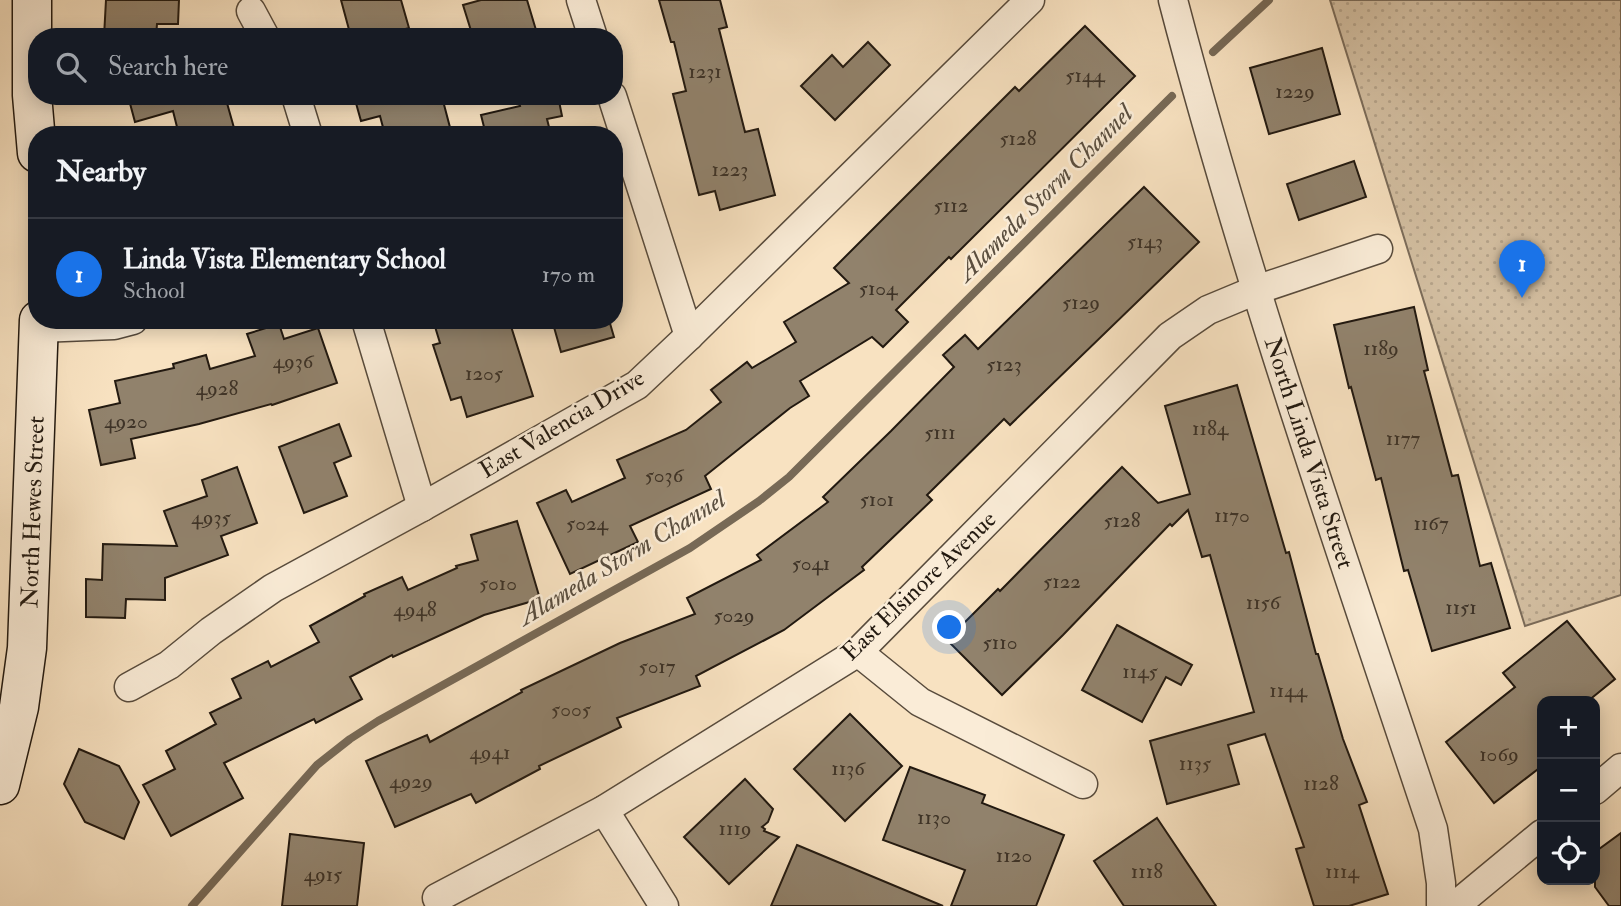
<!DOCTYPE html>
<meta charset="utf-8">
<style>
body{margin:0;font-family:"IM FELL Double Pica",serif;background:#242831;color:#f1f3f6}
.controls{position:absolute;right:21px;bottom:21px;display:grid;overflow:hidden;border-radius:14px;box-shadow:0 4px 18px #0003}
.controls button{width:63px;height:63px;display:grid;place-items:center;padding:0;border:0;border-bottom:2px solid #363941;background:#171b24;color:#f1f3f6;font:35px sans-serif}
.you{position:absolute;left:950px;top:628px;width:24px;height:24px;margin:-18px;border:5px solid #fff;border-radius:50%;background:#1a73e8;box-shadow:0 0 0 10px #1a73e833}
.badge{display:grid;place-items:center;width:46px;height:46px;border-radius:50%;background:#1a73e8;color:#fff;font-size:23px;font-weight:700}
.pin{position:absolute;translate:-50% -58px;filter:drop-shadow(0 2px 4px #0008)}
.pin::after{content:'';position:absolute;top:37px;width:24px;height:21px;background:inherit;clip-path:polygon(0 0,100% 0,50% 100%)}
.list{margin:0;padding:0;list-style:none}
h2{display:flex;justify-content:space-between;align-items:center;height:91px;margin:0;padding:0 28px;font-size:30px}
h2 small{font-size:23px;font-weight:400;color:#9ea1a6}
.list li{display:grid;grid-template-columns:46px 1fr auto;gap:21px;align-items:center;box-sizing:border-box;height:112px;padding:0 28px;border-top:2px solid #363941}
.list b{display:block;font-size:26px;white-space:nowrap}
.list p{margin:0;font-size:23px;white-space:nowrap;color:#9ea1a6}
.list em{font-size:23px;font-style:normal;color:#9ea1a6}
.icon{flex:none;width:38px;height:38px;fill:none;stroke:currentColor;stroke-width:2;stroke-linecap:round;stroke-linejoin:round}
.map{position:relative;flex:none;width:1621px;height:906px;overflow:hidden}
.search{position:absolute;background:#171b24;box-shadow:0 4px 18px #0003;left:28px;top:28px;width:595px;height:77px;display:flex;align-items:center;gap:18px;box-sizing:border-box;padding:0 24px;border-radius:28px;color:#9ea1a6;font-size:26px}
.panel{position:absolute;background:#171b24;box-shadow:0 4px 18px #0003;left:28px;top:126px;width:595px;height:203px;border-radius:28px}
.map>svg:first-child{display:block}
.grass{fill:url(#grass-dots);stroke:#7b6c5a;stroke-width:2}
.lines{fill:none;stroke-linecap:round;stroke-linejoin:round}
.stream{stroke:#776956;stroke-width:8}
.building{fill:#91826c;stroke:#221910;stroke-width:2}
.minor-casing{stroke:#584b3c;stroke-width:31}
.secondary-casing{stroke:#221910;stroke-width:41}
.minor{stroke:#faecd7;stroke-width:28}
.secondary{stroke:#faecd7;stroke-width:38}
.labels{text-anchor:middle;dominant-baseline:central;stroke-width:5;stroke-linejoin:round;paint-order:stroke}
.number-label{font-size:21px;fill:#3e3327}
.street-label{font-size:24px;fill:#221910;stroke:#faecd7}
.water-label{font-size:26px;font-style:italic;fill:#5a4e3f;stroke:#faecd7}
</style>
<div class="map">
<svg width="1621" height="906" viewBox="0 0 1621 906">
<defs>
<pattern id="grass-dots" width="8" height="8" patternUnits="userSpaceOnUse" patternTransform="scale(1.75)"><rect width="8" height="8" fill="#d4c0a3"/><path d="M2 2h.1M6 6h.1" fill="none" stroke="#b6a48b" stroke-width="1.8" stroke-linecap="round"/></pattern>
</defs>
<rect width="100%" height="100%" fill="#f8e2c1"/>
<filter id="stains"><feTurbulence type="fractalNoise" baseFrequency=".00286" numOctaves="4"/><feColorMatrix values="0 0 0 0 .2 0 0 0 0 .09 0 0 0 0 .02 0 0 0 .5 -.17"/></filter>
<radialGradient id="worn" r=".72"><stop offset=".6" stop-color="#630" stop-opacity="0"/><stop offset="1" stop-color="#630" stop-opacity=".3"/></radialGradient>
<path class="grass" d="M1330,0H1621V595L1525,626Z"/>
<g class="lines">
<g class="stream">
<path d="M1213,52L1269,0"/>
<path d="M192,906L317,765L350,739L378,721L690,548L759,501L789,477L1172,96"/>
</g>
</g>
<g class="building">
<path d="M106,0H179L178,24H157L156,37H104Z"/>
<path d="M341,0H401L409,28L377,37H351Z"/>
<path d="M481,0H527L536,30L513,37H473L463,5Z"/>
<path d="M659,0H720L727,27L719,29L745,132L758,129L775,195L720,210L715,191L699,195L673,94L686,91L674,42H671Z"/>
<path d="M1085,26L1135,76L951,259L949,257L896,310L908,322L883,347L872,337L800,381L809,396L790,408L705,476L711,489L630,526L638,542L570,574L537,503L566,490L572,502L625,478L617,460L686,430L721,402L711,390L747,362L752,368L796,342L784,322L849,283L834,268L1015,87L1019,91Z"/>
<path d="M868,42L890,65L835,120L801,86L832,55L843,67Z"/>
<path d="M1322,48L1340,114L1269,134L1250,68Z"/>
<path d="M128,96H225L236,135H179L173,111L135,122Z"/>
<path d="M354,96H428L429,100L442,97L452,135H385L380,116L361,121Z"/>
<path d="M517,96H558L562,116L547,119L551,135H486L481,115L520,106Z"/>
<path d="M1354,161L1366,197L1299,220L1287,184Z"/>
<path d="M1144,187L1199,242L1010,425L1004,419L927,495L932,500L862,567L864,570L784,630L696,676L700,686L617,718L621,727L539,766L540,769L476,803L471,794L395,827L366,761L427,735L430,742L522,692L521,690L620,643L695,614L687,598L761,560L757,555L828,502L823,497L891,431L954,367L943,355L965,335L978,349Z"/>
<path d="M1414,307L1428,370L1424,371L1452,476L1458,475L1480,566L1491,563L1510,628L1432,651L1408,570L1404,571L1381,478L1376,480L1351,387L1349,388L1334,325Z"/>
<path d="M433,320H509L533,396L467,417L461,397L451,400L433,345L440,343Z"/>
<path d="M552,320H609L614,337L561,352Z"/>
<path d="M279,324L284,339L318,328L337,383L272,405L271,404L199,424L131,439L135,458L101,465L89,410L120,403L115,381L174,368L173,364L206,355L210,369L255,356L247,334Z"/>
<path d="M1237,385L1286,553L1289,552L1316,654H1318L1343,739L1367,802L1359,805L1388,894L1349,906H1314L1296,849L1304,847L1265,734L1228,745L1239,784L1167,804L1150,741L1254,712L1210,555L1202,557L1188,510L1172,526L1170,524L1063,635L1002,695L947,640L998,589L1000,591L1122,467L1158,503L1190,494L1165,406Z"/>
<path d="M339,424L351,456L334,463L347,496L304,513L279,447Z"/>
<path d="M237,467L257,523L221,536L228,555L165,578V600L126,599L125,618L86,617V579L102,580L103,544L177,546L164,511L207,496L202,480Z"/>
<path d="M517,521L540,599L484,615L393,657L392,655L350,677L362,699L316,723L314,719L224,763L243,798L171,836L143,785L175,769L166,751L216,724L210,713L241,698L232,679L268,661L271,667L319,642L310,626L365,596L364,594L402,577L408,590L457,568L456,566L478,560L471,535Z"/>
<path d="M1567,621L1615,679L1588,701H1542V766L1494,803L1446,742L1515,687L1503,673Z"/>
<path d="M1117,625L1192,665L1181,685L1166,677L1142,722L1082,690Z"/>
<path d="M850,714L902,766L845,821L794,769Z"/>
<path d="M79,749L119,766L139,802L124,839L85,822L64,784Z"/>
<path d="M910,767L985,795L982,803L1064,835L1036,906H951L965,870L883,840Z"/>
<path d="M745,779L773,809L768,822L762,827L765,829L764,831L779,837L729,884L684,837Z"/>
<path d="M1157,818L1216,906H1124L1094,861Z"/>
<path d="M1621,833V906H1609L1595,887V852Z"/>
<path d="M290,834L364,843L357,906H282Z"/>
<path d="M797,845L943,906H771Z"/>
</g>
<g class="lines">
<g class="minor-casing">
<g id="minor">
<path d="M581,0L593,37"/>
<path d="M1173,0C1246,280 1342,554 1433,829L1441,883V906"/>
<path d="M251,11L265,37"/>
<path d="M296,96L308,135"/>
<path d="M612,96L689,336"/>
<path d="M366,320L422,507"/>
<path d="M39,328L114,325L133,320"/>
<path d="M858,652L920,702L1083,784"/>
<path d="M129,687L169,665L211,631L273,588L422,507L637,385L689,336L1030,0"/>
<path d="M1595,790L1621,768"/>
<path d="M604,810L664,906"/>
<path d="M437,898L604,810L858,652L1170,336L1208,310L1256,290L1378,249"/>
<path d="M1455,906L1542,834"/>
</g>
</g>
<g class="secondary-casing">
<g id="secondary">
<path d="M32,0V95L37,153"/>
<path d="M0,785L19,707L27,648L39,320"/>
</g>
</g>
<use href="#minor" class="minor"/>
<use href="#secondary" class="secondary"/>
</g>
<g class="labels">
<g class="number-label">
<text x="705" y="71">1231</text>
<text x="1085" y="75">5144</text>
<text x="1295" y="91">1229</text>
<text x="1018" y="138">5128</text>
<text x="730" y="169">1223</text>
<text x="951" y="205">5112</text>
<text x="1145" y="241">5143</text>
<text x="878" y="288">5104</text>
<text x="1081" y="302">5129</text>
<text x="1381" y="348">1189</text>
<text x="293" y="361">4936</text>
<text x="1004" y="364">5123</text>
<text x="484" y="373">1205</text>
<text x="217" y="388">4928</text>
<text x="126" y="421">4920</text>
<text x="1210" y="428">1184</text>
<text x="940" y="432">5111</text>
<text x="1403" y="438">1177</text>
<text x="664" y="475">5036</text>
<text x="877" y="499">5101</text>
<text x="1232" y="515">1170</text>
<text x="211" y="517">4935</text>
<text x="1122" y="520">5128</text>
<text x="587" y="523">5024</text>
<text x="1431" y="523">1167</text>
<text x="811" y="563">5041</text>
<text x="1062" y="581">5122</text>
<text x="498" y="583">5010</text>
<text x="1263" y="602">1156</text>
<text x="1461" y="607">1151</text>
<text x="415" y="609">4948</text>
<text x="734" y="615">5029</text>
<text x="1000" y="642">5110</text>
<text x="657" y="666">5017</text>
<text x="1140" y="671">1145</text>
<text x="1288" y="690">1144</text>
<text x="571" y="709">5005</text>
<text x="490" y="752">4941</text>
<text x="1499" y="754">1069</text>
<text x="1195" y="763">1135</text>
<text x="848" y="768">1136</text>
<text x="411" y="781">4929</text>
<text x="1321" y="783">1128</text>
<text x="934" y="817">1130</text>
<text x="735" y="828">1119</text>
<text x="1014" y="855">1120</text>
<text x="1147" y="871">1118</text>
<text x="1342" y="871">1114</text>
<text x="323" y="874">4915</text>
</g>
<g class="street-label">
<text transform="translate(562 424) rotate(-31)">East Valencia Drive</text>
<text transform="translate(1309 453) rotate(72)">North Linda Vista Street</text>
<text transform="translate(33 512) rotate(-88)">North Hewes Street</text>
<text transform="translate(919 586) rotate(-44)">East Elsinore Avenue</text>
</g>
<g class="water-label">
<text transform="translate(1045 193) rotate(-45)">Alameda Storm Channel</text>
<text transform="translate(622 558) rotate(-31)">Alameda Storm Channel</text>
</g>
</g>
<rect width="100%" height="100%" filter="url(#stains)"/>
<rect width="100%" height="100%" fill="url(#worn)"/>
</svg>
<div class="controls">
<button>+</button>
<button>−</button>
<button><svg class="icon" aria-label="locate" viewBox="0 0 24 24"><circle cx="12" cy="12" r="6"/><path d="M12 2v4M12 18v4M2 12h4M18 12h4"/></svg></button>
</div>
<div class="you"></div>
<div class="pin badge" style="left:1522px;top:298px">1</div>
<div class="search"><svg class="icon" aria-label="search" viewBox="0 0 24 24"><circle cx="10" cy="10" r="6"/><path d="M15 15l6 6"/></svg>Search here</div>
<section class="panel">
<h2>Nearby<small></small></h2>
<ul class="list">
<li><span class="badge">1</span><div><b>Linda Vista Elementary School</b><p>School</p></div><em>170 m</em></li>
</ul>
</section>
</div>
